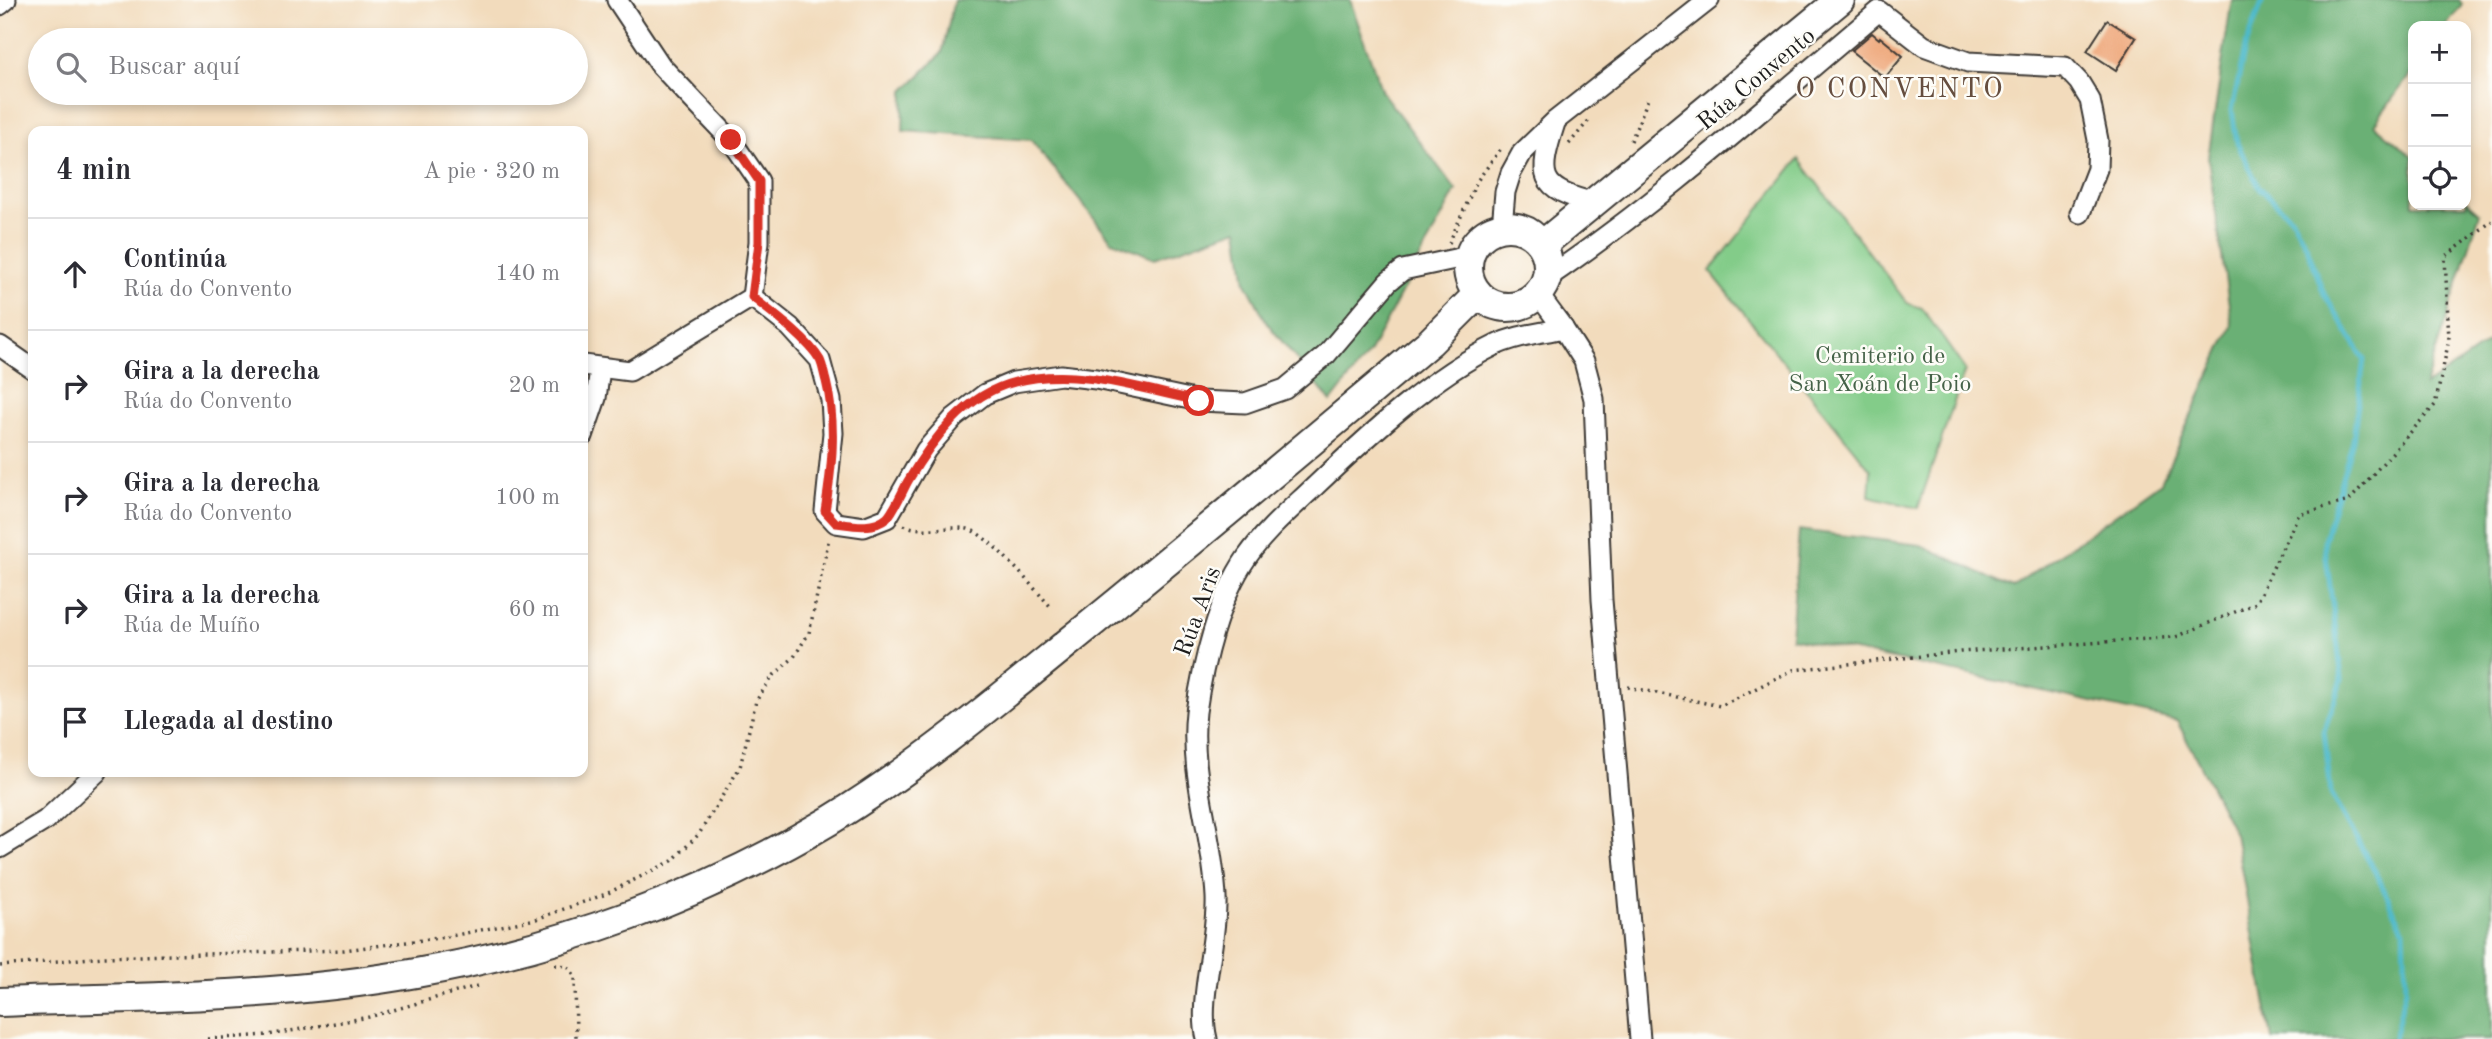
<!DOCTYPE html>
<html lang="es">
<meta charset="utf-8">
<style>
body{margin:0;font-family:"Old Standard TT",serif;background:#f7f7f7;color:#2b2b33}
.controls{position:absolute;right:21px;top:21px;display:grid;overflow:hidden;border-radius:14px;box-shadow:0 4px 10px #0003}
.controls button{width:63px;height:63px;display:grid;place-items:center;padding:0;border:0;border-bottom:2px solid #e1e1e2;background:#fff;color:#2b2b33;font:35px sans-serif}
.stop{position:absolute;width:21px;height:21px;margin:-16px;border:5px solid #d93025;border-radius:50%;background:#fff}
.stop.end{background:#d93025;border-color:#fff;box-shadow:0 2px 7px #0008}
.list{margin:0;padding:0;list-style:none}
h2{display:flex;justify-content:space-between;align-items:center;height:91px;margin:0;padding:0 28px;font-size:30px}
h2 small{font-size:23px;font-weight:400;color:#7c7c81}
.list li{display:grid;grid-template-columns:46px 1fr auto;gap:21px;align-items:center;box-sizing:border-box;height:112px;padding:0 28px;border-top:2px solid #e1e1e2}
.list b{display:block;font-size:26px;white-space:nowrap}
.list p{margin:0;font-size:23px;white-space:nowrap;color:#7c7c81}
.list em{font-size:23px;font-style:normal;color:#7c7c81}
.icon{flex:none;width:38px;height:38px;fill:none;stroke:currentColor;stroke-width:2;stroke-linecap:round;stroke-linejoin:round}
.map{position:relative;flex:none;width:2492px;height:1039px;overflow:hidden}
.search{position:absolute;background:#fff;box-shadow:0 4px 10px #0003;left:28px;top:28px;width:560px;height:77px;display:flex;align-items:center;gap:18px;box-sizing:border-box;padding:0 24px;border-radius:38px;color:#7c7c81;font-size:26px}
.panel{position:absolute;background:#fff;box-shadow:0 4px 10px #0003;left:28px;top:126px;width:560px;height:651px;border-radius:14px}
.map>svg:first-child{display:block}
.green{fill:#83cc89;stroke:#507452;stroke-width:2}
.forest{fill:#6ab075;stroke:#436648;stroke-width:2}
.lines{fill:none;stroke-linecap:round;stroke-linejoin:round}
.stream{stroke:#4eb9ca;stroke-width:5}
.building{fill:#efaa7f}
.minor-casing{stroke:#3c3934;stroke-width:23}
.highway-casing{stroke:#3c3934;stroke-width:32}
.path{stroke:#3c3934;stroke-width:3.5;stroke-dasharray:2 5;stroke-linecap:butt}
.minor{stroke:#fff;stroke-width:19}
.highway{stroke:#fff;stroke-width:28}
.route{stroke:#d93025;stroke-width:9}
.labels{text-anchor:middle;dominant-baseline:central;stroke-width:5;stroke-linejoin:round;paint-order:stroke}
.street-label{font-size:24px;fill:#1c1c1c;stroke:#fdfcf7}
.park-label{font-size:24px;fill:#456248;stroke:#fdfcf7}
.quarter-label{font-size:28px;letter-spacing:2px;fill:#664e3f;stroke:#fdfcf7}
</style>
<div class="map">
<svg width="2492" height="1039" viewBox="0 0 2492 1039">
<rect width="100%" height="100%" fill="#fdfcf7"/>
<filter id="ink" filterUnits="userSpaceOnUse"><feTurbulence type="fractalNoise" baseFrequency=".0143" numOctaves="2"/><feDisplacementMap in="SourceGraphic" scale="14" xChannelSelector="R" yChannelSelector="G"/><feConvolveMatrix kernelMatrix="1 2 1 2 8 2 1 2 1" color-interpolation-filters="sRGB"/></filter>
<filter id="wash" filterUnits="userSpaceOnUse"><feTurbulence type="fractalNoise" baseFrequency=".00686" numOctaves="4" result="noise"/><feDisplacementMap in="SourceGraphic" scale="28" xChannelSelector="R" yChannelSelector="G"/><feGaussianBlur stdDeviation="1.57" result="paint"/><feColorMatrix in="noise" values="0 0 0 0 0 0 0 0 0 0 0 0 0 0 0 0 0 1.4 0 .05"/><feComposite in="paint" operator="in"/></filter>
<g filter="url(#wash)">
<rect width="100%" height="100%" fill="#f2dbbc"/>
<path class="green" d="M1799,159L1907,303L1922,308L1965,370L1918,508L1869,496L1871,470L1710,271Z"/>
<g class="forest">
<path d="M954,0H1350L1382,92L1456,190L1370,352L1331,402L1267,323L1246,283L1238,229L1155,258L1112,241L1031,140L903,131L904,91L942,53Z"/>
<path d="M2234,0H2459L2462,4L2446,26H2413V71L2374,124L2413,157V205H2466V201L2480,213L2425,386L2492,340V1039H2272L2235,834L2177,721L1975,676L1791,638L1799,530L1921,545L2013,588L2161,482L2232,326L2208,158L2231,4Z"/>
</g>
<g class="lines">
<path class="stream" d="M2263,0L2245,48L2232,110L2237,143L2259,187L2292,218L2307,247L2324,294L2364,359L2353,440L2324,540L2342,679L2324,731L2331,793L2375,872L2404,931L2406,989L2394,1039"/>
</g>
<g id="blocks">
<g class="building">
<path d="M2107,20L2136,38L2116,70L2087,51Z"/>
<path d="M1872,33L1879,39L1880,37L1903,56L1885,78L1851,51Z"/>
</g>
</g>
</g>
<g filter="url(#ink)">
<use href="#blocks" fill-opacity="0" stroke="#3c3934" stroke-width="2"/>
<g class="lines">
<g class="minor-casing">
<g id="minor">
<path d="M617,0L661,66L731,140L759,181V242L752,297"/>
<path d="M0,5L6,0"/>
<path d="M1555,123C1538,176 1537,189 1595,203"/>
<path d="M1502,227L1505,192L1511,173L1522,153L1555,121L1709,0"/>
<path d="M1547,278C1665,198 1770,102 1879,11L1924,46L1968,62L2065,67L2079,82L2090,100L2098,140L2097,169L2080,213"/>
<path d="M1538,294L1563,328L1584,361L1594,399L1602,600L1640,1039"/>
<path d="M752,297L790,327L820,360L831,400L833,433L825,511L836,523L864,527L887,518L926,450L954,418L985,394L1014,382L1061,375L1096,379L1199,401L1245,403L1285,389L1326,355L1388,282L1403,270L1469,256"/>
<path d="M0,346L33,369"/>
<path d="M583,365L630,371L752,297"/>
<path d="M583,436L596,398L600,369"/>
<path d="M0,848L46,820L97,772"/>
<path d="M1207,1039C1197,1001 1218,939 1216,897C1213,835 1189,774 1196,712C1203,662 1218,599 1247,557C1265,531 1290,510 1313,488C1366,438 1430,377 1496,345C1516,335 1542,333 1563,328"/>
</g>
</g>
<g class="highway-casing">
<g id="highway">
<circle cx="1508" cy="267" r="40"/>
<path d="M1542,245L1840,0"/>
<path d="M0,1002C138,997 279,998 416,973C560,948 703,896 829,821C913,770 989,707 1065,645C1188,546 1309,443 1430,342L1478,294"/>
</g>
</g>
<g class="path">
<path d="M1631,141L1648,99"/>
<path d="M1569,144L1591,118"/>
<path d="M1449,243L1477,181L1503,146"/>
<path d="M904,525C925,534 947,525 968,529C989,534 1035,590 1051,607"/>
<path d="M1628,687L1720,706L1793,670L1960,652L2176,637L2256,603L2299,514L2349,501L2435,405L2449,340L2445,257L2492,221"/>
<path d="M555,965L568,966L575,976L576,1039"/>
<path d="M0,966L104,957L344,950L446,937L536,919L606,894L672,861L699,834L740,767L756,701L772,677L794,657L809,633L829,538"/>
<path d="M208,1039L268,1035L369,1017L477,986"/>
</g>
<use href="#minor" class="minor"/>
<use href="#highway" class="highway"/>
</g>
</g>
<g class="lines" filter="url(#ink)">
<path class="route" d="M731,140L759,181V242L752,297C771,312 808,339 820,360C823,366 824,375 826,381C837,424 832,468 825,511L836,523C852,525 873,530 887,518C894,511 903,490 908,481C932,440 966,394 1015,382C1075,366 1140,389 1199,401"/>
</g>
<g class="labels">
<g class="street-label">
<text transform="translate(1757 80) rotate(-40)">Rúa Convento</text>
<text transform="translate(1199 612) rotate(-70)">Rúa Aris</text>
</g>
<g class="park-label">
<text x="1880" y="357">Cemiterio de<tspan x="1880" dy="28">San Xoán de Poio</tspan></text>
</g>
<g class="quarter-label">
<text x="1900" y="90">O CONVENTO</text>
</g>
</g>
</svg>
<div class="controls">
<button>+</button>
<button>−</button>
<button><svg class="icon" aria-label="locate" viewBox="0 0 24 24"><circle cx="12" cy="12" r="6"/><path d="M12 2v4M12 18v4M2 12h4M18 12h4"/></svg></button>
</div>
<div class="stop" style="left:1199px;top:401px"></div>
<div class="stop end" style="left:731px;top:140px"></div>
<div class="search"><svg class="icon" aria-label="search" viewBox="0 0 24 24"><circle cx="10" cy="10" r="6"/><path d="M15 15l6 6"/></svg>Buscar aquí</div>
<section class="panel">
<h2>4 min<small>A pie · 320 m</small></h2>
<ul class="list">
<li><svg class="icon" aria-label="ahead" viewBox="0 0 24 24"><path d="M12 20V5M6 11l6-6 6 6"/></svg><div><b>Continúa</b><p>Rúa do Convento</p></div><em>140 m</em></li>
<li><svg class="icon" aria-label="right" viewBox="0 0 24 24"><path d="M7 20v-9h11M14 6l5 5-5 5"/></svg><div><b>Gira a la derecha</b><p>Rúa do Convento</p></div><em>20 m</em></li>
<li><svg class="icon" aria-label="right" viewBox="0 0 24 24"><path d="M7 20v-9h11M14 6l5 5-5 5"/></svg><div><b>Gira a la derecha</b><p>Rúa do Convento</p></div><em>100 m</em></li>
<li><svg class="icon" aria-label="right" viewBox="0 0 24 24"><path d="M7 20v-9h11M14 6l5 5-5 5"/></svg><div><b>Gira a la derecha</b><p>Rúa de Muíño</p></div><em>60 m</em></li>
<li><svg class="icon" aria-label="arrive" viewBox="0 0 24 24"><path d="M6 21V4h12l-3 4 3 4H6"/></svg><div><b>Llegada al destino</b></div></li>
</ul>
</section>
</div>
